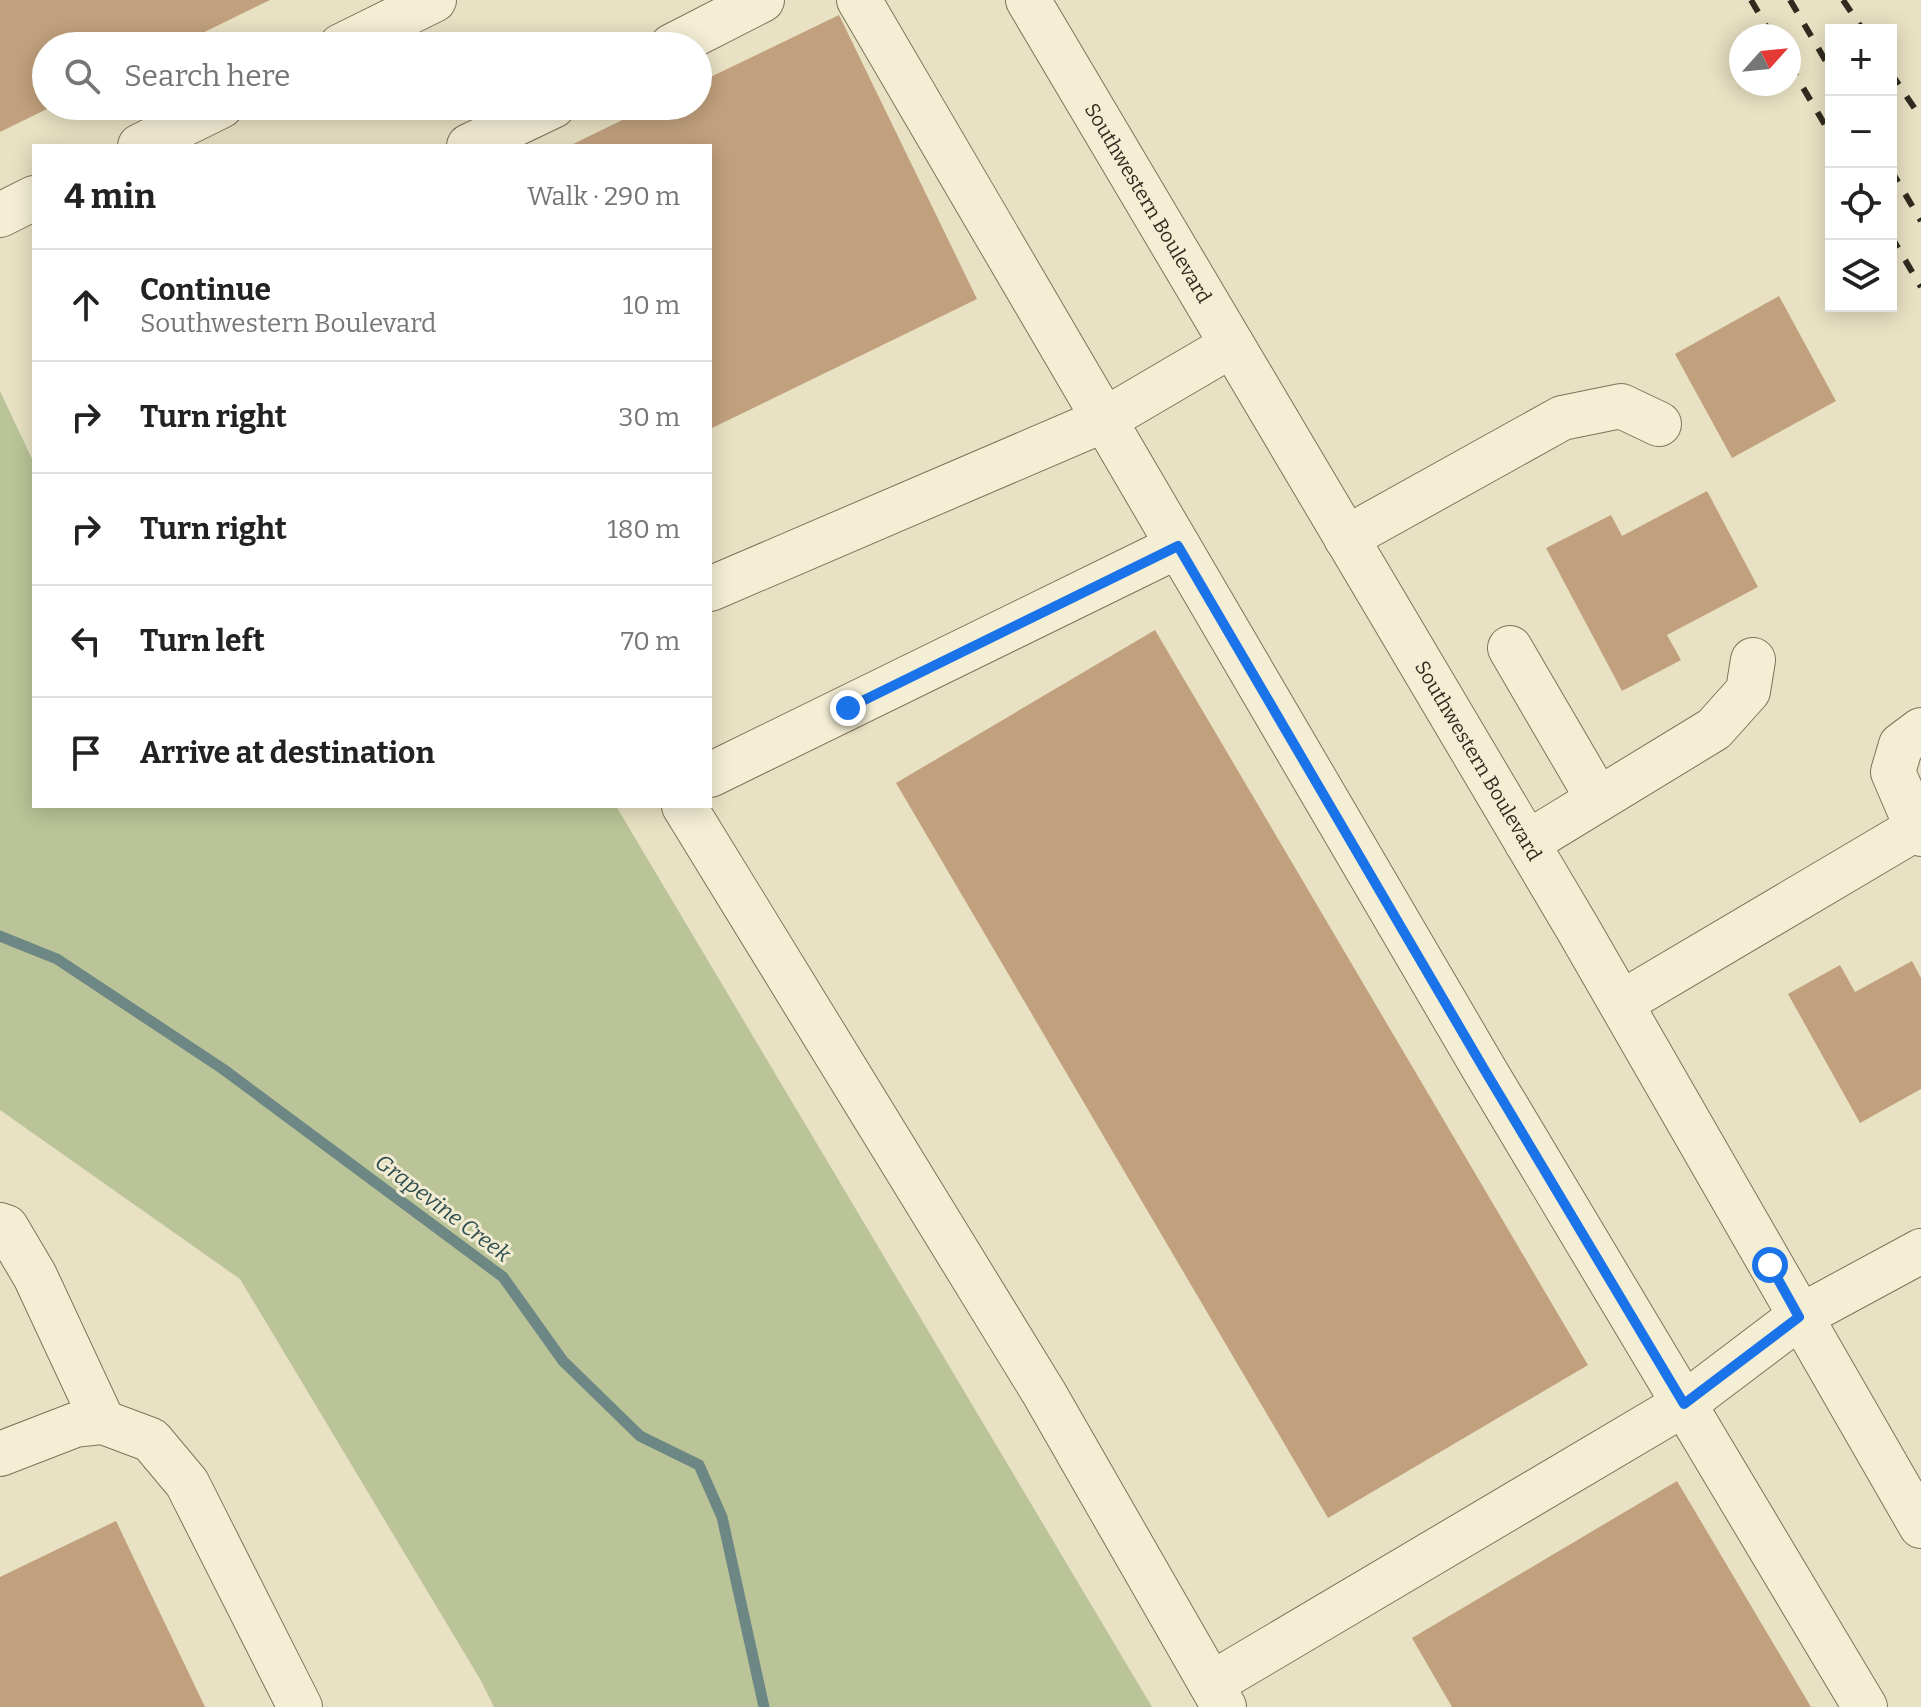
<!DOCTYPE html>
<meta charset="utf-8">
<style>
body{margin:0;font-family:Bitter,serif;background:#f2f2f2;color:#222}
.controls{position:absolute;right:24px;top:24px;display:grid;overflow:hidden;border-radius:0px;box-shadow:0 4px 20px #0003}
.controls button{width:72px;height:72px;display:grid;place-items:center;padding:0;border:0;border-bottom:2px solid #e0e0e0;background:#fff;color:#222;font:40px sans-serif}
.compass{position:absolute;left:1729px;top:24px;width:72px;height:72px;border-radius:50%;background:#fff;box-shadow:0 4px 20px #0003;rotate:63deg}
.stop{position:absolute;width:24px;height:24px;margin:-18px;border:6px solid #1a73e8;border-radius:50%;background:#fff}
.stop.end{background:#1a73e8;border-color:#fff;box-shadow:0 2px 8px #0008}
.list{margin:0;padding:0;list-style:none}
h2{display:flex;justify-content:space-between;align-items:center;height:104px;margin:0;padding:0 32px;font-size:34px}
h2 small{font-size:26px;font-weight:400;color:#767676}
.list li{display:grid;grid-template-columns:52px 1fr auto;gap:24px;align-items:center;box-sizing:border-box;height:112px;padding:0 32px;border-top:2px solid #e0e0e0}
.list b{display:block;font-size:30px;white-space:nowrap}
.list p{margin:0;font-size:26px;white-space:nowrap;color:#767676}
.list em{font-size:26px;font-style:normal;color:#767676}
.icon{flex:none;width:44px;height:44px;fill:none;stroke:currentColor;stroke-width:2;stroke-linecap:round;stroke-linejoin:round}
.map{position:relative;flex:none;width:1921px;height:1707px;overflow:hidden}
.search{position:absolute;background:#fff;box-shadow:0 4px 20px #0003;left:32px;top:32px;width:680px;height:88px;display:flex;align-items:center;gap:20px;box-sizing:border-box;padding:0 28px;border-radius:44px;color:#767676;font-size:30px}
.panel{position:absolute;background:#fff;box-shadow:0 4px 20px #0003;left:32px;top:144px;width:680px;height:664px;border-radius:0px}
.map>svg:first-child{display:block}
.green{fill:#bac498}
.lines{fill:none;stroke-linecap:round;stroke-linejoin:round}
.stream{stroke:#6d8884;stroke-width:11}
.building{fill:#c1a17d}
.minor-casing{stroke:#80735c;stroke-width:46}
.minor{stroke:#f4eed5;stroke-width:44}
.rail{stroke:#312a1e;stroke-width:6;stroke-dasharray:14 14;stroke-linecap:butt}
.route{stroke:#1a73e8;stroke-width:10}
.labels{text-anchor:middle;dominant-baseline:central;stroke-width:6;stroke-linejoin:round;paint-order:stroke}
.street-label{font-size:20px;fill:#312a1e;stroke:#f0ebd1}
.water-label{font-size:22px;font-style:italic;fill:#2f4e4f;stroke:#f0ebd1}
</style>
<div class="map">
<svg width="1921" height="1707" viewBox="0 0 1921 1707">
<rect width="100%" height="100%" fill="#e8e1c3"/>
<path class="green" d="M0,391L34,463V806H616L1152,1707H494L480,1679L240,1279L0,1110Z"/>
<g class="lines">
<path class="stream" d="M0,936L57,959L223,1069L503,1277L563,1361L640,1436L699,1465L722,1517L764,1707"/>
</g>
<g class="building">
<path d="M0,0H270L176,46H46V106H53L0,132Z"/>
<path d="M839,15L977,299L710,429V146H569L651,106H698V83Z"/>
<path d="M1779,296L1836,401L1732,458L1675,354Z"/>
<path d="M1707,491L1758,587L1667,635L1681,660L1622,691L1546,548L1611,515L1622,536Z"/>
<path d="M1155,630L1588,1365L1328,1518L896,783Z"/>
<path d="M1912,961L1921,978V1089L1860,1123L1788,994L1840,965L1855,992Z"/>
<path d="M1677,1481L1811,1707H1452L1412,1638Z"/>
<path d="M116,1521L205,1707H0V1577Z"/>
</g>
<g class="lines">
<g class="minor-casing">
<g id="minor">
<path d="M859,0L1484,1069L1865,1707"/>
<path id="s1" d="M1028,0L1578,929L1921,1526"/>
<path d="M341,46L434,0"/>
<path d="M672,46L762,0"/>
<path d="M140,146L221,106"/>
<path d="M469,146L553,106"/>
<path d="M0,215L34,198"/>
<path d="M1346,538L1562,418L1621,406L1659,424"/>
<path d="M710,589L1104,420L1232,345"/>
<path d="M1510,648L1598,799"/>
<path d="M710,775L1178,546"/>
<path d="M684,806L1044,1393L1224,1707"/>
<path d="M1917,828L1893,772L1901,745L1921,730"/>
<path d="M1527,843L1714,729L1748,691L1753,660"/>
<path d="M1621,1003L1917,828L1921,834"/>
<path d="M0,1225L6,1227L35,1276L103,1422"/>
<path d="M0,1454L75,1425L103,1422L151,1440L187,1483L300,1707"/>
<path d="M1211,1684L1684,1404L1799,1317L1921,1251"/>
</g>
</g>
<use href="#minor" class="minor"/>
<g class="rail">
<path d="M1751,0L1772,36"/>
<path d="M1790,0L1831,70"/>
<path d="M1843,0L1863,30"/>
<path d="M1789,64L1831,135"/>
<path d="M1891,73L1921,118"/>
<path d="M1891,170L1921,221"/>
<path d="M1891,236L1921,287"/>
</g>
</g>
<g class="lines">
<path class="route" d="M848,708L1178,546L1484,1069L1684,1404L1799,1317L1770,1265"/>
</g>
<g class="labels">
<g class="street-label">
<text stroke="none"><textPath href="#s1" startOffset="236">Southwestern Boulevard</textPath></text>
<text stroke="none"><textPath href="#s1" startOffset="884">Southwestern Boulevard</textPath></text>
</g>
<g class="water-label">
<text transform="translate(443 1208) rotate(37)">Grapevine Creek</text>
</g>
</g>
</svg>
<div class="controls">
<button>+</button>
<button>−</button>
<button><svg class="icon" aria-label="locate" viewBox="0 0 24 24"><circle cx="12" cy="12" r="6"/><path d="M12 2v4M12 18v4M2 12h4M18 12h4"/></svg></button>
<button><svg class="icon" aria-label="layers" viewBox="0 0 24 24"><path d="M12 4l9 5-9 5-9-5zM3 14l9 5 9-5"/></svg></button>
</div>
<svg class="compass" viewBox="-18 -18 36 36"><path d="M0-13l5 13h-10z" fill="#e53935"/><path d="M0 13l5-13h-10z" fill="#767676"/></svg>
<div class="stop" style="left:1770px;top:1265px"></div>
<div class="stop end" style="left:848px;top:708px"></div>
<div class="search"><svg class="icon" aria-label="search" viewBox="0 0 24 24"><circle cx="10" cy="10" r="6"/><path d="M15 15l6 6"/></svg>Search here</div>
<section class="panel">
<h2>4 min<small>Walk · 290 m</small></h2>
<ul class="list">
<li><svg class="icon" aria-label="ahead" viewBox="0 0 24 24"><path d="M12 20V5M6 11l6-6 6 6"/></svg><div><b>Continue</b><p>Southwestern Boulevard</p></div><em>10 m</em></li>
<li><svg class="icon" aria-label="right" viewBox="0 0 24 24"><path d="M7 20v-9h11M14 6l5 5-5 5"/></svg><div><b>Turn right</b></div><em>30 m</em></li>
<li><svg class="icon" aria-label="right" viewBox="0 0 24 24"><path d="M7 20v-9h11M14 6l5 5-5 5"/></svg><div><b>Turn right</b></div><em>180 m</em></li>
<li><svg class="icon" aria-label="left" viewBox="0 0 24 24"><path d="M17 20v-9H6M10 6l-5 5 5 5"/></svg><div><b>Turn left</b></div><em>70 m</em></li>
<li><svg class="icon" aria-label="arrive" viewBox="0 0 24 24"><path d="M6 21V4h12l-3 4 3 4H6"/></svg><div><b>Arrive at destination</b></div></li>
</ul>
</section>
</div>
